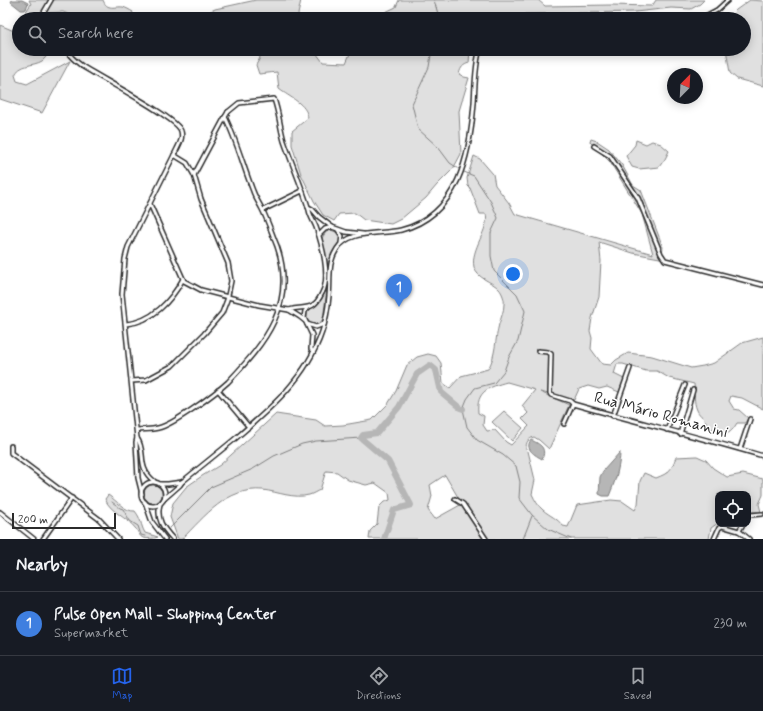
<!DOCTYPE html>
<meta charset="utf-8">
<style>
body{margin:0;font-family:Mynerve,sans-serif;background:#20242c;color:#f1f3f6}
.controls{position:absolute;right:12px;bottom:12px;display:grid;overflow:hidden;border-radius:8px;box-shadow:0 2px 10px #0003}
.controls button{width:36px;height:36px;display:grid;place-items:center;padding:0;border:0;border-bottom:1px solid #363941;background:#171b24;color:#f1f3f6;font:20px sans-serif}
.compass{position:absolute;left:667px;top:68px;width:36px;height:36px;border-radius:50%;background:#171b24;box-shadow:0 2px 10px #0003;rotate:24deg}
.scale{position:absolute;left:12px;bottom:10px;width:104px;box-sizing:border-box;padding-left:4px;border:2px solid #2b2b2b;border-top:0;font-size:11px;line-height:14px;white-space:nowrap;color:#2b2b2b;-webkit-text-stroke:3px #fff;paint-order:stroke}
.you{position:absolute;left:513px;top:274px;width:14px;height:14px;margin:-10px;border:3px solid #fff;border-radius:50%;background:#1a73e8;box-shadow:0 0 0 6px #1a73e833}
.badge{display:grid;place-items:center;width:26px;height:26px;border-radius:50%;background:#2563eb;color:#fff;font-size:13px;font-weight:700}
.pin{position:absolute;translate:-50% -33px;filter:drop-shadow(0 1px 2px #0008)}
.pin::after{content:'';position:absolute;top:21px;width:14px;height:12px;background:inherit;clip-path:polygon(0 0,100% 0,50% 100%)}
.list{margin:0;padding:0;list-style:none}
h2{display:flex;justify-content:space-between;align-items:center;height:52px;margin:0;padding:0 16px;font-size:17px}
h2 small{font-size:13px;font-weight:400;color:#9ea1a6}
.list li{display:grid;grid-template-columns:26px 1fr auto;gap:12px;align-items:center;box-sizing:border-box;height:64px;padding:0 16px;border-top:1px solid #363941}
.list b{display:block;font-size:15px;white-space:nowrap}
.list p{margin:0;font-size:13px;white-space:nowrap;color:#9ea1a6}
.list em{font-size:13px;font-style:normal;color:#9ea1a6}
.icon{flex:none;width:22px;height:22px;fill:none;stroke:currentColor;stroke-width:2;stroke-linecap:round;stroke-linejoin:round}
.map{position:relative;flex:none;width:763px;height:539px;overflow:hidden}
.search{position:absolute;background:#171b24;box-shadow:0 2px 10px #0003;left:12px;right:12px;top:12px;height:44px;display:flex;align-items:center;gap:10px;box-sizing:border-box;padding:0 14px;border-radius:22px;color:#9ea1a6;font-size:15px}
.sheet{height:116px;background:#171b24}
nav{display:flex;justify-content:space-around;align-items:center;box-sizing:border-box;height:56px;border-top:1px solid #363941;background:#171b24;font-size:11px;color:#9ea1a6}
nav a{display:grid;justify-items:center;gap:2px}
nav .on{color:#2563eb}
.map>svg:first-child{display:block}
.green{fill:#e0e0e0;stroke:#868686;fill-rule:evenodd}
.water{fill:#b6b6b6;stroke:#7e7e7e}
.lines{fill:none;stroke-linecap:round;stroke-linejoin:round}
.stream{stroke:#7e7e7e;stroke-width:1}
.river{stroke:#b6b6b6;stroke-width:6}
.street-casing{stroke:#2b2b2b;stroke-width:6}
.street{stroke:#fff;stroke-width:3}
.labels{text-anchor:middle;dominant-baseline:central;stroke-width:3;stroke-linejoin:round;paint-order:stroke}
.street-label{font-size:16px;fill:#2b2b2b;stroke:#fff}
</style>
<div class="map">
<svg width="763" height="539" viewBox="0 0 763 539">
<rect width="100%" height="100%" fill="#fff"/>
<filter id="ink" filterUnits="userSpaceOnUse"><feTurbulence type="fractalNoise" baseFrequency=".025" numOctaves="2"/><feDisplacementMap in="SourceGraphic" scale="8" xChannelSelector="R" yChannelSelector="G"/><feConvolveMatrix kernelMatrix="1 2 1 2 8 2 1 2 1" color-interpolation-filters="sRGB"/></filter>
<g filter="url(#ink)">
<g class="green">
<path d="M29,0H103C107,11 115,6 123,7C126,8 130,10 133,12L130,19H75L76,17L63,12L42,13L43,19H20V15L25,13L31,4Z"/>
<path d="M256,0H301L297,19H195L215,9Z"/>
<path d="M399,0H538L545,6L611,5L652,6L656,0H704L700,4L691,9L671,8L635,12L525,14L515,18L508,19H371L396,7Z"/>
<path d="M750,0L763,1V86L737,79L730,73L726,49H744V19H727L736,10Z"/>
<path d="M19,24V49H59L57,51L48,53C47,55 45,59 42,61C34,66 19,64 15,75L17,81L27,84L70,61L42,113L0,99V25L14,31V26Z"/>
<path d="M258,49H313L323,62L346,63L352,49H470L469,63C463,65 461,67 459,74L464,77L469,78L459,111L461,154L453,169L437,185L426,198L401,219L391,224L364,220L355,213L339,214L334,221L323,215L314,201L301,174L292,145V131L308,118C307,104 289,97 279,89L277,72L259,74L256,65L260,58Z"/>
<path d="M591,139L597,141L609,149L622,165L633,185L641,190L663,247L662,254L665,259L633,253L599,242L601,261L599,297L592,318L590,331L592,338L591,349L602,364L611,365L616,360L628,353L652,356L691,368L703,366L714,363L742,343L763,337V409L742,398L731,396L729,401L734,409L739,410L748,418L745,423H737C727,440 722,434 708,426C705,417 700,417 697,410C693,401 695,393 694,384L669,378L657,371H646L623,364H617L614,374L624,379L619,392L607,387L599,389L588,386L579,389L574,400L540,392L569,405L549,449L539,440L534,437C528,439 526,442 526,449L528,451L535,480L532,494C535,500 538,506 543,510C550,516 557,518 563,526L568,527L577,505L611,500L622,501L635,510L638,504L640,481L644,473L656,478C669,473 671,471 676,457L697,456L706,460L713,468L727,477L743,474L763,479V495L759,504L761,512H749L748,513V494H718V523L711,528L709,539H369L370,531L377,524L379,507L384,502L390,500L389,493L375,483L366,485L348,480L337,472L326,471L320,490C317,491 313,494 309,495C294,499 278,492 263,490C227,487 205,516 182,539H178L170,517L173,503L186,487L202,476L220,465L276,414L316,420L325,426L343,425L372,420L388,404L396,391L407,365L417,357L428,354L436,356L441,363L443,383L450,388L461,376L488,369C496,356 495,339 499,324C501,318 504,311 504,304C505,300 502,292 499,289C492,281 477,279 474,267C470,249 490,229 486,214H480L470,188L468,186L467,178L474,156L480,159L493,174L495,185L509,203L515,214L653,254L642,214L610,162L590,142ZM507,382L535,390L522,406L528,413L522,419L529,426L511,445L506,442L495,430L487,431L483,425L484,416L478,413C476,391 489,387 507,382ZM445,475L462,504L435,519L428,510L432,496L430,485Z"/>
<path d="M636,140L646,144L652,141L661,144L669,151L665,159L659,167L639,169L632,167L626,156L635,145Z"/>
<path d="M331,230L338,233L340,241L333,251L327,265L322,238L326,232Z"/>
<path d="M327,289L323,319L319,324H311L307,319V312L321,300Z"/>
<path d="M504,411L523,428L512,441L492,422Z"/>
<circle cx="153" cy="494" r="9"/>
<path d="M108,495C116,500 125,512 135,511C142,520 140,524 145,533L158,537C154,539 148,539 143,538C139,536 138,532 136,529C127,517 111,513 105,499Z"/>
</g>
<g class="water">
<path d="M12,0H22L28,3L26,9L24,10H21L11,2Z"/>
<path d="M531,440C540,444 547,448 542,459C535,455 524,449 531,440Z"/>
<path d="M620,452C620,467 615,482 609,496H603L599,494L600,477L603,471Z"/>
</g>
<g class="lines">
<g class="stream">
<path d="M434,0L438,14L437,19"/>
<path d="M432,49L429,67L412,104L418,129L438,147L450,163L464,172L474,176L491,202L498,218L491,233V256L494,271L517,294L525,311L518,341L509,357L504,371L494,383L475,388L467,399L463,409L467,427L477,440L503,455L516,466L520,482L519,498L532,515L548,529L571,539"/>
<path d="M112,502L120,508L123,509L130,521L138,526L141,535L145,536"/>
<path d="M170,528L211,487L253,469L274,456L302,444L316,441L361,438"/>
<path d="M523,539L532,516"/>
</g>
<path class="river" d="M384,539L394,510L411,505L388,461L361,438L363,435L377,433L399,407L417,374L430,365L436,370L441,392L460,408L463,409"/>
<g class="street-casing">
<g id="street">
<path d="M45,19L44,12L51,0"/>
<path d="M700,19L717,10L728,0"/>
<path d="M65,49C70,56 75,61 82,66C98,77 178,118 181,131C183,138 180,143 177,149L128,247L125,259L122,294L137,438L136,442L138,478L142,494"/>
<path d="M228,112L239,103L274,99C279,113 280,127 284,141C292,164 302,187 309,210C310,216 314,222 316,227C322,244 331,277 322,293C313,313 304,305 289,310"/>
<path d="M594,146L610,156L638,198L661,254L665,260L763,285"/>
<path d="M194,175L225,117"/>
<path d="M150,204L184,281L201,290L259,305L289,310L300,317L305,321"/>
<path d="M308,207L312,209L319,217L332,227L346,232L363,234"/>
<path d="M263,210L302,191"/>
<path d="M338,230L342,236L341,243"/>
<path d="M319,235L325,229L332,227"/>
<path d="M308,308L305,311L304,318L312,335L311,349L313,352"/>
<path d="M126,324C152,322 171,301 183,279"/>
<path d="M307,324L316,327L324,324"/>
<path d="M538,351L548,352L551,354L550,393L551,395L570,401L573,404"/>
<path d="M132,381L146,380L172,366L204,334L222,313L227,300L231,281L228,263L201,199L194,175L187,163L174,155"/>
<path d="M218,390L249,427"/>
<path d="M613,416L630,368"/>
<path d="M564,424L573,404C636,422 700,437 763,456"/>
<path d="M137,430C144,429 151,430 158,428C173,425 216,393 228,382C266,342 297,304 277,246C272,234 268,221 262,209C259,203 255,197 253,191C243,166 237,141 225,117L228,112"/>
<path d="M667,430L685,385"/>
<path d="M680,434L693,390"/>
<path d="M137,438C147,452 136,467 154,481"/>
<path d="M11,446V453L99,519L118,539"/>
<path d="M740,449L750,419"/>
<circle cx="153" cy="494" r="12"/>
<path d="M160,484H168L182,482"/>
<path d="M164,499L180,485L182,482C200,467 218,453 236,438C271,408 307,377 322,332C326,320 328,308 329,296C331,280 327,264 337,249C350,229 380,235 401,230C459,215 470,154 474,103C475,87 475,64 480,49"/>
<path d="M455,499L463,504L486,539"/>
<path d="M145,502L152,522L165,539"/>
<path d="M160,504C156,519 163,528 173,539"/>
<path d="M0,512L34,539"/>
<path d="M748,517L750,515L762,514"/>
<path d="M739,531L743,524"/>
<path d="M43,539L72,498"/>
<path d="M714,539L719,528L722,526L739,531L749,539"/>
</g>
</g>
<use href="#street" class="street"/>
</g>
</g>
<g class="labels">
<g class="street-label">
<text transform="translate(661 415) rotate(15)">Rua Mário Romanini</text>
</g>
</g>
</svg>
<div class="controls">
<button><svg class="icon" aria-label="locate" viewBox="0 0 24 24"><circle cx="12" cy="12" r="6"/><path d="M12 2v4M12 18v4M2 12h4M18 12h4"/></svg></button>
</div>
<svg class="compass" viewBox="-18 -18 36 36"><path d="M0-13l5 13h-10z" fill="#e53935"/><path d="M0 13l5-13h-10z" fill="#9ea1a6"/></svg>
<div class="scale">200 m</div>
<div class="you"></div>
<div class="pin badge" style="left:399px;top:307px;background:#3f7fe0">1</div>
<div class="search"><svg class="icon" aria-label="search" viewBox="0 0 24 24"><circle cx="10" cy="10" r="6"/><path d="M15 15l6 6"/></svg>Search here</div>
</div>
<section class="sheet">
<h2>Nearby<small></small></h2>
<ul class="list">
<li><span class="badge" style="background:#3f7fe0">1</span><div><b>Pulse Open Mall - Shopping Center</b><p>Supermarket</p></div><em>230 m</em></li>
</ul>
</section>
<nav>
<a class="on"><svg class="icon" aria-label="map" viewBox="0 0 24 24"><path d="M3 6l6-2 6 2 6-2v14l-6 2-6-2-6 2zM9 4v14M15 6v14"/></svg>Map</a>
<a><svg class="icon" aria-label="directions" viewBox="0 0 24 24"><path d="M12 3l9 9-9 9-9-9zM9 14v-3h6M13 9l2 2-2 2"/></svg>Directions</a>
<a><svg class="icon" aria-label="saved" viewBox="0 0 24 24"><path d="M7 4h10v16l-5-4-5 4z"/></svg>Saved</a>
</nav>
